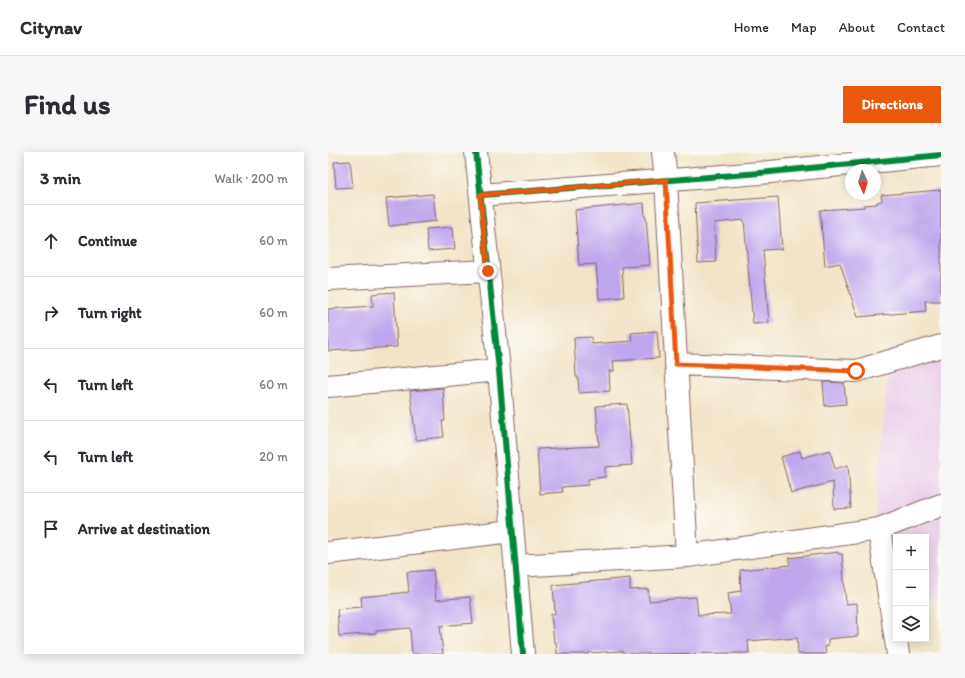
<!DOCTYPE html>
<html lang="en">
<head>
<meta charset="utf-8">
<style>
	:root { --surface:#fff; --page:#f7f7f7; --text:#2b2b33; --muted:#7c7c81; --line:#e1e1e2; --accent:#ea580c }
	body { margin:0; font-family:Itim,sans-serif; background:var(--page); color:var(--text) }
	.controls { position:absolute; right:12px; bottom:12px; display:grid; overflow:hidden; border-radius:0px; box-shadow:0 2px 10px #0003 }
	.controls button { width:36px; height:36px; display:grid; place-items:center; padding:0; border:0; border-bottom:1px solid var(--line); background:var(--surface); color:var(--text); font:20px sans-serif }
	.compass { position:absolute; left:517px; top:12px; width:36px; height:36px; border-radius:50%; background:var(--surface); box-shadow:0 2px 10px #0003; rotate:176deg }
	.stop { position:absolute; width:12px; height:12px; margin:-9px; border:3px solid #ea580c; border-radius:50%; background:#fff }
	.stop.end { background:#ea580c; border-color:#fff; box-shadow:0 1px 4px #0008 }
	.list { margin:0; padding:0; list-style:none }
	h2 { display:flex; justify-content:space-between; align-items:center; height:52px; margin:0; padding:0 16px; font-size:17px }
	h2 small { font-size:13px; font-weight:400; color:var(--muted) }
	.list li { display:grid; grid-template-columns:26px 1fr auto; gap:12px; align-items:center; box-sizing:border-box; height:72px; padding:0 16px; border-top:1px solid var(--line) }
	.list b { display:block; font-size:15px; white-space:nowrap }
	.list em { font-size:13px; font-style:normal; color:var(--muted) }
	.icon { flex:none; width:22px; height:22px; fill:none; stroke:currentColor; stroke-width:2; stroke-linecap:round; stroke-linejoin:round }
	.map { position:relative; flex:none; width:613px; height:502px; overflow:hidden; border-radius:0px }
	header { display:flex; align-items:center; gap:24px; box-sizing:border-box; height:56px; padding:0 20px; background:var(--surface); border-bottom:1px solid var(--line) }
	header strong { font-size:19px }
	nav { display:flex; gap:22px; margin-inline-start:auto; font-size:14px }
	.intro { display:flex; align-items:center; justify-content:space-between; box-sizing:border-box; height:96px; padding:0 24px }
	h1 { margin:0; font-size:28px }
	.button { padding:10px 18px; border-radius:0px; background:var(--accent); color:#fff; font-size:14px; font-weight:700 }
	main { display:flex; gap:24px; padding:0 24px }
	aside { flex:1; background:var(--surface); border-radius:0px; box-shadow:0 2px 10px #0003 }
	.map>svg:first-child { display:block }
	.built { fill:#ebd1eb }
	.building { fill:#bea6ed }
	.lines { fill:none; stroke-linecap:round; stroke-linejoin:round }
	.minor-casing { stroke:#856462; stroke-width:24 }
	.minor { stroke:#fff; stroke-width:22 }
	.cycleway-casing { stroke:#fdfcf7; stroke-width:8 }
	.cycleway { stroke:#00873e; stroke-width:6 }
	.route { stroke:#ea580c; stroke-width:5 }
</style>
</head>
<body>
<header>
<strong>Citynav</strong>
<nav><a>Home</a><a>Map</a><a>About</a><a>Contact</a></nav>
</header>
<div class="intro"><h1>Find us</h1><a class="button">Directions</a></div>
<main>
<aside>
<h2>3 min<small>Walk · 200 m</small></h2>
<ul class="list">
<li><svg class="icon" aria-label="ahead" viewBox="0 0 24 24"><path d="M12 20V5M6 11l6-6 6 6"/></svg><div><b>Continue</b></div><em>60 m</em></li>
<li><svg class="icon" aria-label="right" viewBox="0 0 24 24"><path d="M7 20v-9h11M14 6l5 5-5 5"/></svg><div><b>Turn right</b></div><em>60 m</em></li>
<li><svg class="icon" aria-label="left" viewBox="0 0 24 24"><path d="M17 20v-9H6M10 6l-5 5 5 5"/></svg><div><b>Turn left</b></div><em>60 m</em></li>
<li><svg class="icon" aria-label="left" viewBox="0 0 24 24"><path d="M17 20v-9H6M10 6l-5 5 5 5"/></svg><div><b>Turn left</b></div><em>20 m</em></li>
<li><svg class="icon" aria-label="arrive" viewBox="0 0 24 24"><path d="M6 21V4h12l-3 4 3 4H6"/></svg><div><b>Arrive at destination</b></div></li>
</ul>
</aside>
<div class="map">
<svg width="613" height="502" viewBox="0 0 613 502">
	<rect width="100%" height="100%" fill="#fdfcf7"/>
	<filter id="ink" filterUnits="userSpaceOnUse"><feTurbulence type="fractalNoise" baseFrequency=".025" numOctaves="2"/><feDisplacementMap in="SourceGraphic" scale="8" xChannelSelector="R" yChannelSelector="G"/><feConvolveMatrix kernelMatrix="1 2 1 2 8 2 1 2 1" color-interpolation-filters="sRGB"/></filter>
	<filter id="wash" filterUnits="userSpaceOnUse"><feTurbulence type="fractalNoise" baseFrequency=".012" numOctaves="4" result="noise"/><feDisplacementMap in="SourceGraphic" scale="16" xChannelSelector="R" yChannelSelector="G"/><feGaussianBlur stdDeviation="0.9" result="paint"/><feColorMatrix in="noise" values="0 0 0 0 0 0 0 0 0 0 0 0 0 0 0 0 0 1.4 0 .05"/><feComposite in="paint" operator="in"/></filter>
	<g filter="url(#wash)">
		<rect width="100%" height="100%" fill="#f2e4c8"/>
		<path class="built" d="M613,192V448L598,449V385H568V420L547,365L562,196Z"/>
		<g id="blocks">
			<path class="building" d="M22,9L25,35L8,36L6,10Z
				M613,38V149H597L598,159L530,165L512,111L497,114L492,58L536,55V53L549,52V50L554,49L553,43Z
				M105,42L108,69L61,74L58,46Z
				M450,45L454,97L435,98L441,171L425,172L416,68L386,71L388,110L370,111L367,51Z
				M316,51L317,65H318L322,113L294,115L296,145L271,147L268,112L251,113L247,58Z
				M125,75L127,97L100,99L98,77Z
				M66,140L69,195L0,199V157L45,154L44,142Z
				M329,179L331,206L285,209L286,219H281L282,239L251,241L250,225H248L246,186L263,185L264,192L304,189L303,181Z
				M495,230L516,231L518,252L497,254Z
				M115,236L117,269H114L116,285L88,288L82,239Z
				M299,252L304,313L277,315V325L260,327V333L234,335L235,340L212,342L209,297L271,294L268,254Z
				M502,298L507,317L520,313L523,356L506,357L505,330L463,341L453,305L472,299L474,306Z
				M510,400V402H514L518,452L529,451L530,484L500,487V494L497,495L498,502H470L469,486L457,487V486L420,489L421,501L295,502V499L260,501L261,502H229L228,490H226L223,462H227L225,433L302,426V438L320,437L321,449L368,445L370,463L403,462L400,441L413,439L412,418L462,413L461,406Z
				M105,418L108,448L142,445L145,471L112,474L115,502H84L82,476L48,479V481L11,484L9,457L34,455L33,445L81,440L79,420Z"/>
		</g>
	</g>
	<g filter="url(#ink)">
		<use href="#blocks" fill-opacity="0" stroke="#856462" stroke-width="1"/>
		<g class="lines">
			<defs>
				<path id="minor" d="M148,0L171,218L195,502
					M335,0L338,28L359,404
					M153,43L432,21L613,3
					M0,127L160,119
					M348,212L528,219L613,194
					M0,234L171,218
					M551,377L570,502
					M0,401L184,379
					M188,414L359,404L551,377L613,353"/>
			</defs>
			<use href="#minor" class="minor-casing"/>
			<use href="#minor" class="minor"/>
			<defs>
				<path id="cycleway" d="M148,0L171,218L195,502
					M153,43L432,21L613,3"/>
			</defs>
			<use href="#cycleway" class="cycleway-casing"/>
			<use href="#cycleway" class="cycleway"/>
		</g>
	</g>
	<g class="lines" filter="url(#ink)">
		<path class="route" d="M160,119L152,43L338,28L348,212L528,219"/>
	</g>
</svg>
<div class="controls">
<button>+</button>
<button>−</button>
<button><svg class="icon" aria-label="layers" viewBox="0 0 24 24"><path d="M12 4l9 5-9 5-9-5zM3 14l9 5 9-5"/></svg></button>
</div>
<svg class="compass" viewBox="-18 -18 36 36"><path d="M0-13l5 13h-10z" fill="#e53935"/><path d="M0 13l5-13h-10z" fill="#7c7c81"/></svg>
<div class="stop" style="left:528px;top:219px"></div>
<div class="stop end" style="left:160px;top:119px"></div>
</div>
</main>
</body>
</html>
